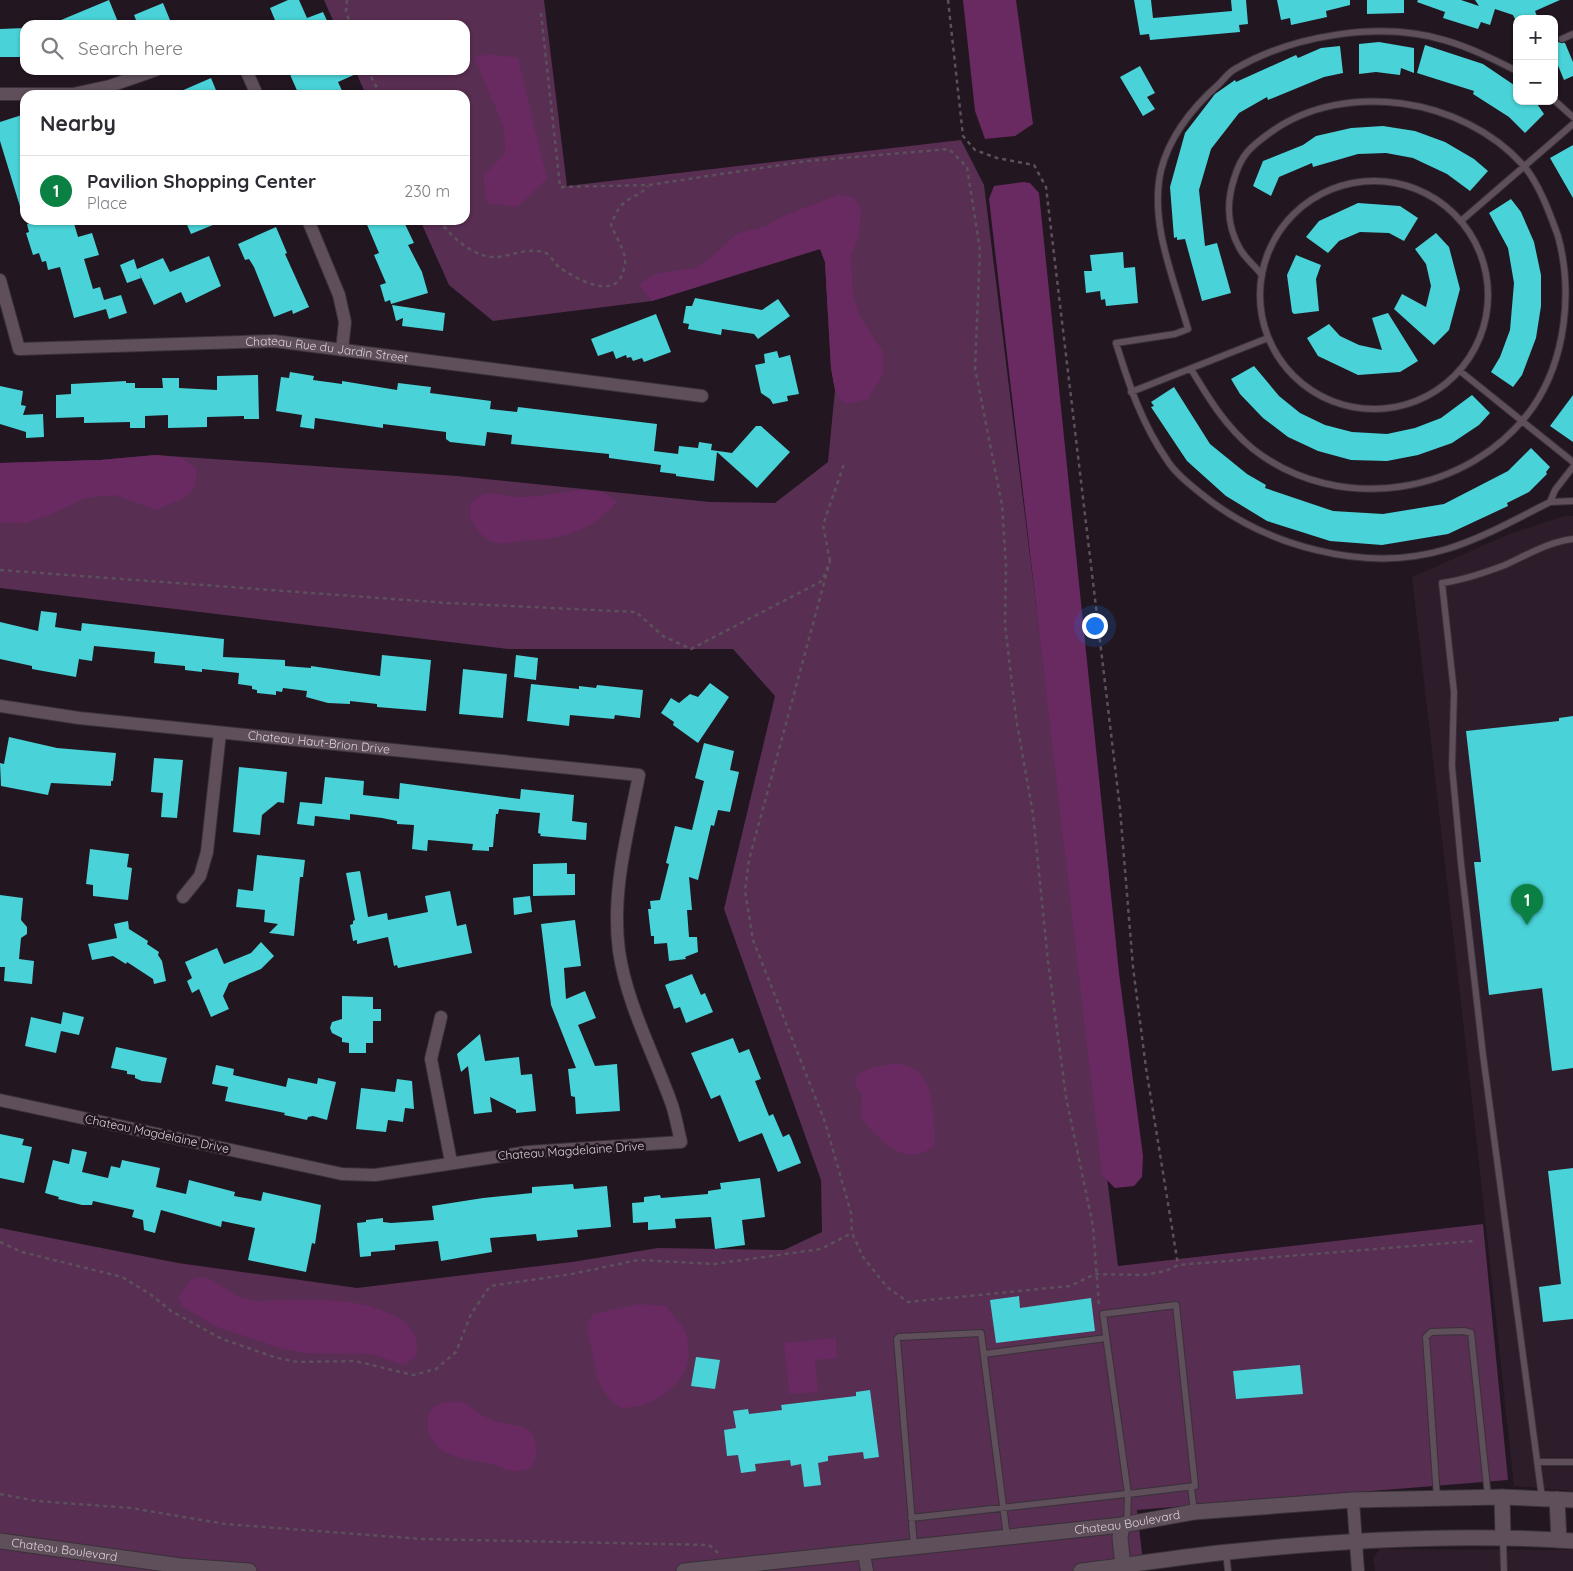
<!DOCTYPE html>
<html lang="en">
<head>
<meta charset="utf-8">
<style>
	:root { --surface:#fff; --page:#f2f2f3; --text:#2b2b33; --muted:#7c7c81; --line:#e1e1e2; --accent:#0b8043 }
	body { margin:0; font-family:Quicksand,sans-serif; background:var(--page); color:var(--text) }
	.controls { position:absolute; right:15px; top:15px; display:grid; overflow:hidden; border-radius:10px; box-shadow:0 1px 4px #0004 }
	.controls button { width:45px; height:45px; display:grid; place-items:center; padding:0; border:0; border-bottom:1px solid var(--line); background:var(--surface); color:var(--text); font:25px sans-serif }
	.you { position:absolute; left:1094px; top:625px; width:18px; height:18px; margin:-12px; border:4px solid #fff; border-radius:50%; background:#1a73e8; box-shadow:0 0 0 8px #1a73e833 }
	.badge { display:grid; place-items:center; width:32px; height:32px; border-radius:50%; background:var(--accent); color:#fff; font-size:16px; font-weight:700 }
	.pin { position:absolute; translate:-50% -41px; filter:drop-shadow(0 1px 2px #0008) }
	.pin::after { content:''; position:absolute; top:26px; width:18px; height:15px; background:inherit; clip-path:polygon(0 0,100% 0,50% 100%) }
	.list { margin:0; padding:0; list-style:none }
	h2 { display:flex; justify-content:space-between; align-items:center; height:65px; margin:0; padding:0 20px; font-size:21px }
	h2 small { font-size:16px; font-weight:400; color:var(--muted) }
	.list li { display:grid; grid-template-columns:32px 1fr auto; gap:15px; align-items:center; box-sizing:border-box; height:70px; padding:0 20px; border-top:1px solid var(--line) }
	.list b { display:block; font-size:19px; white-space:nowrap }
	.list p { margin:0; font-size:16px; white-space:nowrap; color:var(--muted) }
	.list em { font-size:16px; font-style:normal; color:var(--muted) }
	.icon { flex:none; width:28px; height:28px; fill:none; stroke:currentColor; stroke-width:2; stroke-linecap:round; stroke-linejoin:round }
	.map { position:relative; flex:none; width:1573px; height:1571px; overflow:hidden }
	.search { position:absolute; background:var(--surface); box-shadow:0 1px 4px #0004; left:20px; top:20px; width:450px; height:55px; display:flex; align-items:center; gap:12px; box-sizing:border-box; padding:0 18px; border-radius:15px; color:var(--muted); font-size:19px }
	.panel { position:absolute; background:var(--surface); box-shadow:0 1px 4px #0004; left:20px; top:90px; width:450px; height:135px; border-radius:15px }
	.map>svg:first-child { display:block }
	.built { fill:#2d1c2a }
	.green { fill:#582e52 }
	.water { fill:#682a61 }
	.building { fill:#49d2d7 }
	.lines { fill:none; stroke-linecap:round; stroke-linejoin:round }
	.lane-casing { stroke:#393138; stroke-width:8 }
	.street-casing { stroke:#393138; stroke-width:14 }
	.secondary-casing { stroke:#393138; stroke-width:17 }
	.path { stroke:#5c515a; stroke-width:2.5; stroke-dasharray:4 4; stroke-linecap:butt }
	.lane { stroke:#5e4f5b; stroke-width:6 }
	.street { stroke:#5e4f5b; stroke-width:12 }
	.secondary { stroke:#5e4f5b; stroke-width:15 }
	.labels { text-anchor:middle; stroke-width:5; stroke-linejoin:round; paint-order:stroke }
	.street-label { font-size:12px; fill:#ddd4db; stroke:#221620 }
</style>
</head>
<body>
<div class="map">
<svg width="1573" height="1571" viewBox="0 0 1573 1571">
	<rect width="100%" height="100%" fill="#221620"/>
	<path class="built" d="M1564,516H1573V1491L1514,1486L1475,1126L1412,577L1507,535Z
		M1380,1549L1573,1550V1571H1375L1373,1558Z"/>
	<path class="green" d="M324,0H544L567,186L961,140L984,185L1118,1266L1483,1224L1508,1480L1137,1510L1144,1571H0V1228L178,1263L357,1288L572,1262L658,1248L784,1250L822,1232L821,1180L724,909L775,696L733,649H508L0,588V463L100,460L156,455L457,476L710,502L775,503L828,462L835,390L831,368L825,262L820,249L652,301L493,321L449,285L420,220H465V95H366L355,70H465V25H335Z"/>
	<path class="water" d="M963,0H1016L1033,124L1015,136L985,139L975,111Z
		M490,54L518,58L547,179L517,207L487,203L483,176L505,153L504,128L474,57Z
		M1023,182L1030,183L1039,193L1119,973L1143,1156L1142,1177L1134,1186L1115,1188L1102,1175L989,199L994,186Z
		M838,195L853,197L861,209L859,235L851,256L853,293L859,315L883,352V375L868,399L848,404L840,400L835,390L831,368L825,262L820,249L652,301L639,285L649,277L659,273L696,268L708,260L736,234L766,226L788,214Z
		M156,455L182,458L196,468C200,500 178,499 156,510L115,495L86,498L50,515L25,523H0V463L100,460Z
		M580,490L603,492L617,502C587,534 565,538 522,541C515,542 503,545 496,543C479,538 458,510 478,497C489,489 507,497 519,497C539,497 560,492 580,490Z
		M897,1063C903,1065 911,1067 916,1070C934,1082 935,1125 935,1145C905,1170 879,1140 861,1117L862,1095L855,1084L857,1075L870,1068Z
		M200,1277C218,1279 228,1294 245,1299C255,1302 269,1300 279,1300C320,1300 355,1297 393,1315C411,1324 420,1336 416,1357L404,1365L372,1354L304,1353L280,1348L215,1326L182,1306L178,1297L190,1280Z
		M639,1304L666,1306C672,1315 683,1324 686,1334C700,1376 660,1408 621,1408C592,1389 597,1362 587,1332L588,1323L593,1314Z
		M836,1338L837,1358L815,1360L818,1392L789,1394L784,1343Z
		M460,1401C473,1406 481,1417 494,1421C507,1425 519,1424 531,1431C540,1450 540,1474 512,1471C505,1470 498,1466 490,1464C473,1459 454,1460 439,1448C427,1439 421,1413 437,1405C444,1402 453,1402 460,1401Z"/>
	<path class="building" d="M109,0L118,22L112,25H49Z
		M288,0H299L307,18L323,12L329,25H277L270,8Z
		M1134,0H1151L1153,18L1232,11L1231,0H1246L1248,24L1239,25L1240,32L1150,40L1149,34L1140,35Z
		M1277,0H1350V5L1326,11L1327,17L1291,25L1290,18L1281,20Z
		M1367,0H1404V13L1367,14Z
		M1418,0H1461L1479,6L1475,0H1560L1535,11L1538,19H1515L1513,15L1495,9L1490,25L1481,22L1478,29L1443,18L1445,12L1417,2Z
		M163,3L172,25H138L134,15Z
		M25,28V57H0V29Z
		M1379,42L1414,48V73L1401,68L1400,75L1376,72L1359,74V44Z
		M1558,42L1565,43L1573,62V76L1564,80L1557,63L1554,64V43Z
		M1425,45L1483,64L1517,87V101H1535L1544,114L1525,133L1509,117L1473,94L1474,91L1417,73Z
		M1340,46L1343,73L1324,77L1268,100L1267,97L1239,113L1211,149L1199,190L1205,246L1217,243L1231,293L1202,301L1185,239L1177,240V237L1174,238L1170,187L1185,133L1215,94L1235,80L1236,82L1296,55L1298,58L1321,48Z
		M1140,66L1155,93L1147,97L1155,109L1143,116L1120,77Z
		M288,70H365L338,82L344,95H299Z
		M211,78L218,95H172Z
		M25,114V213H22L0,141V122Z
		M1383,126L1415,131L1445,142L1474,159L1488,171L1470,191L1447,174L1413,158L1386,153L1358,154L1313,167L1312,163L1279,177L1271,196L1253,186L1263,161L1303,145L1316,136L1351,128Z
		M1573,145V198L1550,158Z
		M1511,199L1521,212L1534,242L1541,275V306L1536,338L1522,375L1513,387L1491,372L1500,357L1510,330L1514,283L1508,248L1489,213Z
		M1358,203L1400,206L1418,218L1404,241L1389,233L1360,232L1339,241L1328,253L1306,237L1319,221Z
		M41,220H73L78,237L92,233L99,255L84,259L93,289L100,287L104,300L121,295L127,313L109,319L106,309L74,318L60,267L48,270L46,261L42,262L39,253L33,255L26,233L29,232L27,224Z
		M185,220H225L191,234Z
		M365,220H402L404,222L414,243L408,245L422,272L428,293L391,304L390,300L385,302L380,285L386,283L374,255L379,253Z
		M276,227L287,253L285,254L309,307L293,314L292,310L274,317L254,267L249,259L245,260L238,244Z
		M1436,233L1449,247L1460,289L1449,330L1434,345L1394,309L1402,294L1426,307L1431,286L1426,264L1415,249Z
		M1123,252L1124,268L1135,267L1138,303L1106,306L1105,299L1101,300L1100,291L1086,293L1084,271H1092L1090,255Z
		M1296,255L1321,265L1316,279L1319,311L1294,314L1292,312L1287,275Z
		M209,256L221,286L186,303L181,292L154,305L139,273L141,278L127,283L120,265L134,259L137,269L163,258L170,272Z
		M695,298L762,310L778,299L790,316L758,339L754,334L722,329L721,335L688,329L689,324L683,323L686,306H692Z
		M392,305L445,313L443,331L402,326L403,318L396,321Z
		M1388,313L1418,361L1400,372L1358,375L1318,356L1307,338L1329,324L1340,336L1359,345L1382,350L1372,318Z
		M656,314L671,352L644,362L642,358L633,361L631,357L627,358L626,355L616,359L613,351L598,356L591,339Z
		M777,351L779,358L790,355L799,394L787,396L788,401L773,404L770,399L761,393L755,365L765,363L764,354Z
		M1254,366L1279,396L1300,413L1325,425L1352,432L1387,434L1415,428L1441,418L1472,395L1490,413L1479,425L1452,443L1418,455L1387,461L1351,460L1318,451L1288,437L1263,418L1240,394L1231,379Z
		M290,372L314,376L313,380L342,384V381L397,390L398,383L431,387L430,393L491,401L490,409L517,412L518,407L657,424L654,451L678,454L679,446L698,448L699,442L712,444L711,450L732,453L756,426H761L790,452L757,488L717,452L714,481L676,476V474L660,472L661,465L609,458V454L511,444L512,435L487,432L485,446L450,442L446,439V432L383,424V428L315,418L314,429L300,427L302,415L276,411L281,377L289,378Z
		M258,375L259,419H244V416L207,417V427L168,428V415L145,416V428H130V422L84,423V417L56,418V395L71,394V384L126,381V383H135V388H163L162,378H179V388L217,390V376Z
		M0,386L23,391L21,405L26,406L23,415L43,414L44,437L26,438V432L0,424Z
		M1174,387L1210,444L1247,474L1266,485L1265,488L1333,511L1383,514L1444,504L1508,471L1531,448L1550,467L1546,472L1547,474L1529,492L1507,503L1508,506L1448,534L1382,545L1330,541L1267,521L1226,496L1187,461L1151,407L1154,406L1151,402Z
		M1573,395V442L1550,426Z
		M41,611L57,613L55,627L81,631L82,623L224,639L223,657L285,660V666L311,668V666L380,676L382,655L431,660L426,711L377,707V704L350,701V704L328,703L306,697L307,691L283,688L282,692L276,691V695L257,693V690L252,689V686L238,684L239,673L202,669V672L185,670V666L154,663L155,652L94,646L92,661L79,659L76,677L32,669V666L0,659V622L38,631Z
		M516,655L538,658L536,680L514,677Z
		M463,669L507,674L503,718L459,714Z
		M710,683L729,697L698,743L673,725L674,722L661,713L671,698L679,703L690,694L698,697Z
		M531,684L579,689V686L596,688L597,685L643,690L640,718L615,715L614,719L570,715L569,726L527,721Z
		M1573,716V1068L1552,1071L1542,988L1489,995L1474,862H1481L1466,731L1559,721V718Z
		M9,737L57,748L116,753L113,781H111V786L51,783L48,795L1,786L0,763L4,764Z
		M704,743L734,751L730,770L739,772L730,812L718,810L714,826L711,825L698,880L689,877L692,910H687L689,937H697L698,952L685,957L686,959L669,961L667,943L654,944V936H651L648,909H651L650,901L660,900L669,864L666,863L675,826L692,830L704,781L695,778Z
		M154,758L183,760L177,818L161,817L163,793L151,792Z
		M239,767L287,772L284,803L278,802L262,815L260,835L233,832Z
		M325,777L364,781L363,795L399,799L400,783L520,799L521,789L574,795L572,821L587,823L586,840L540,836L541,834L538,833L540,813L499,809L498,814H496L493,847H489V851L472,850L473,844L428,840L427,851L412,849L414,825L397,824V821L382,818L350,814V820L315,816L314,826L297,824L300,802L322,804Z
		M90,849L129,854L127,867L132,868L128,900L93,896V885L86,884Z
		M257,855L305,860L303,877H300L294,936L269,933L278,924L264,922L265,910L236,907L238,889L253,891Z
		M567,863V874H575V895L533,896V864Z
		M360,871L368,917L387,913L388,920L428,912L425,896L450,891L457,926L466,924L472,953L398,968L397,965L394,966L388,937L357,944V940L353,941L350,925L353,924V921L355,920L346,873Z
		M0,895L23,898L21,920L27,927V934L21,938L19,959L34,961L32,984L4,981L5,967H0Z
		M530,896L532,912L514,915L513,898Z
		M575,920L581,966L564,968L566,999L585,991L596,1018L578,1025L595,1066L617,1064L620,1111L576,1114L575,1097L571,1096L568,1069L576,1068L551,1005L541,924Z
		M128,921L129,929L148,941L147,944L159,952L158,955L162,961L166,981L154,984L153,979L127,962L126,964L113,956L92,960L88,944L117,938L114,924Z
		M261,942L274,956L261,969L229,983L223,996L229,1009L211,1017L199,989L192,993L187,981L192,978L185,962L217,948L224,964L251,953Z
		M692,974L701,995L705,993L713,1012L686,1023L680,1007L674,1009L665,985Z
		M342,996L373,997V1009H381V1021H373V1043H366V1053H349V1043L342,1042V1038L332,1033L330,1028L332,1022L342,1019Z
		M63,1012L84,1017L79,1035L61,1031L56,1053L25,1046L31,1017L61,1024Z
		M480,1034L485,1061L519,1057L521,1075L532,1074L536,1111L516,1113V1110L490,1097L492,1112L474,1114L468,1066L461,1072L457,1054Z
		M733,1038L739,1053L749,1049L761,1079L755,1081L769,1116L773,1114L783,1137L789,1134L791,1138L801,1163L778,1172L762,1133L739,1142L720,1095L711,1099L691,1053Z
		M116,1047L167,1058L161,1083L142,1081L135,1078V1075L127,1074V1071L111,1068Z
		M216,1065L234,1069L233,1075L286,1087L288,1078L317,1084L318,1078L336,1082L327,1120L313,1116L308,1117L307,1120L284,1115L285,1113L225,1101L228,1087L212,1084Z
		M397,1079L412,1081L414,1109L405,1108L403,1122L388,1120L386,1132L356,1129L361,1088L395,1092Z
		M0,1134L24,1139L22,1145L32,1147L24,1183L0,1178Z
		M72,1149L87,1152L82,1172L108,1178L111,1166L120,1168L122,1160L160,1168L156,1187L186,1194L189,1180L235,1192L234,1196L261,1201L263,1192L321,1205L315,1244L312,1243L306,1272L248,1260L255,1228L222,1221L221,1227L161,1210L155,1233L144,1230L143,1220L132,1217L134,1210L93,1201L92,1205H82L58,1199L59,1197L45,1193L53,1160L69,1164Z
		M1573,1168V1319L1543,1322L1539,1287L1561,1284L1548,1171Z
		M760,1178L765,1217L742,1220L745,1245L715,1249L711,1217L675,1219L676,1228L648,1230V1222L633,1223L632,1203L644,1202V1197L660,1195L661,1198L708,1194V1191L721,1189L720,1183Z
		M573,1184L574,1189L607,1186L611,1227L577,1230L578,1237L537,1241L536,1234L490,1238L492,1252L441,1261L438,1241L395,1245V1250L371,1252V1256L360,1257L357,1223L366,1222V1220L383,1218V1222L391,1223L434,1220L432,1206L483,1198L532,1193V1187Z
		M1019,1296L1020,1308L1091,1298L1095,1331L996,1343L990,1300Z
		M696,1357L720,1360L715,1389L691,1386Z
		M1300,1365L1303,1394L1236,1399L1233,1371Z
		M870,1390L879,1457L864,1459L863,1452L828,1456V1461L818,1463L821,1485L804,1487L801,1464L791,1466L790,1460L755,1464L756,1471L741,1473L738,1455L727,1456L724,1430L736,1428L733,1411L748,1409L749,1414L782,1410L781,1405L856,1396V1392Z"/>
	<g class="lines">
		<defs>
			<path id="lane" d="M1562,39L1573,34
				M1517,71C1493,59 1469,47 1444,40C1380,21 1293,35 1235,69C1229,72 1224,79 1219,84C1193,107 1170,135 1161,170C1149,223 1174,279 1188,329L1175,334L1116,343C1129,385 1142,424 1167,460C1175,473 1188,483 1199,492C1264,546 1365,574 1447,549C1483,538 1516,519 1550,502L1555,490L1573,467
				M1554,100L1573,117
				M1260 295a114 114 0 1 1 228 0a114 114 0 1 1-228 0Z
				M1461,221L1573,124
				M1191,369C1209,399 1226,427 1253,449C1338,516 1470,496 1533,407C1566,359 1573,291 1558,236C1550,214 1539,183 1523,165C1463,98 1345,79 1271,132C1250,147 1241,155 1234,179C1226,204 1227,226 1240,249C1245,258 1255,266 1262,275
				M1460,371L1573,462
				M1131,392L1268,338
				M1550,502L1573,501
				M984,1354L1106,1338
				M1537,1462H1573
				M1191,1487L1194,1512
				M1437,1498L1426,1337L1431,1332L1464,1331L1471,1333L1488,1497
				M1542,1498L1483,1055L1461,863L1452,766L1454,692L1442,583C1464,580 1484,573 1505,565C1527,555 1548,542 1573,539
				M911,1518L1126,1494H1128L1195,1486L1176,1305L1103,1314L1128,1494L1127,1523
				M1503,1538L1504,1571
				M914,1547L897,1339L899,1337L981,1333L1007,1537
				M1226,1552L1228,1571"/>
			<g id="street">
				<path d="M246,70L257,95"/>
				<path d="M0,94H73L110,86L156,70"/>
				<path d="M308,220L339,295L345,322L342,350"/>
				<path id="s1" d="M0,280L19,349L274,341L702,396"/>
				<path id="s2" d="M0,706L79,718L639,775C628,832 611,892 619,951C627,1005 654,1054 672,1105C676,1117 678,1130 681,1142L528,1152L375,1175L342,1174L0,1100"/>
				<path d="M183,897L200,876L207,852L220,733"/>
				<path d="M441,1017L431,1059L451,1162"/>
				<path d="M1353,1500L1358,1571"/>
				<path d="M864,1554L867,1571"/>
			</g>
			<g id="secondary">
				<path d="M1502,1497L1503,1538"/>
				<path d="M1557,1499L1559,1540"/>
				<path d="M1122,1525L1120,1538L1123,1566"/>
				<path id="s3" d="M0,1541L181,1566L249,1571"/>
				<path id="s4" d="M684,1571L1122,1525L1194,1512L1353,1500L1502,1497L1573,1500"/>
				<path d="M1081,1571C1130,1565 1179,1557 1228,1552C1342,1540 1458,1533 1573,1541"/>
			</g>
		</defs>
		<use href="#lane" class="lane-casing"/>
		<use href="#street" class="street-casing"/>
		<use href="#secondary" class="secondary-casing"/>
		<path class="path" d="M347,0L346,12L351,25
			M948,0L963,136L975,150L997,158L1034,165L1046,187L1120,809L1133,967L1146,1068L1178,1265
			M541,13L560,187L649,185L807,161L949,149L967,167L980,250L975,368L1002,505L1006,566L1005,625L1016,718L1033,814L1048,961L1066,1097L1093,1226L1099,1306
			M367,70L381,95
			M439,220C451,237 475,259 498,257C513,255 527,248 543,252C550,253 553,262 559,267C573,277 612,300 622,275C624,270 626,263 625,257C622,246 615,235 611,225C614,217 618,208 624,203C632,196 642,194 648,186
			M830,561L823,525L844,464
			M0,570L447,603L636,612L663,636L691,649L822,581L830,561L749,860L745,891L753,940L825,1122L851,1213L852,1233L863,1257L887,1287L908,1302L1070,1286L1095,1274L1143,1275L1166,1271L1178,1265L1474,1241
			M0,1242L22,1252L122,1277L150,1294L171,1311L222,1339L277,1358L298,1362L355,1361L413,1375L436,1369L456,1352L471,1314L490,1286L572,1274L638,1260L714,1264L821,1249L852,1233
			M0,1494L36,1501L131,1508L225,1524L422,1539L709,1545L718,1553"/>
		<use href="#lane" class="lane"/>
		<use href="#street" class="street"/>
		<use href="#secondary" class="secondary"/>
	</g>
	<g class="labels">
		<g class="street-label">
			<text dy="4" stroke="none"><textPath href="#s1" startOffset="380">Chateau Rue du Jardin Street</textPath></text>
			<text dy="4" stroke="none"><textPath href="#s2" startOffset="321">Chateau Haut-Brion Drive</textPath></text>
			<text transform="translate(157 1134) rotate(12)" y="4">Chateau Magdelaine Drive</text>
			<text transform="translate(571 1151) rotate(-4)" y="4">Chateau Magdelaine Drive</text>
			<text dy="4" stroke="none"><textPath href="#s4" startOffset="446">Chateau Boulevard</textPath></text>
			<text dy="4" stroke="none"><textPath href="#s3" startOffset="65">Chateau Boulevard</textPath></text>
		</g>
	</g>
</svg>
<div class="controls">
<button>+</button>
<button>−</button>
</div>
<div class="you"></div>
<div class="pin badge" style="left:1527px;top:925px">1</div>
<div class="search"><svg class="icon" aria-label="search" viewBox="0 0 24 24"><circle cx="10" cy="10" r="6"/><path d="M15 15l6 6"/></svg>Search here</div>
<section class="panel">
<h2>Nearby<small></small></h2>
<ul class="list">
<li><span class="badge">1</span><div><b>Pavilion Shopping Center</b><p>Place</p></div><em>230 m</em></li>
</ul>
</section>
</div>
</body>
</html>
